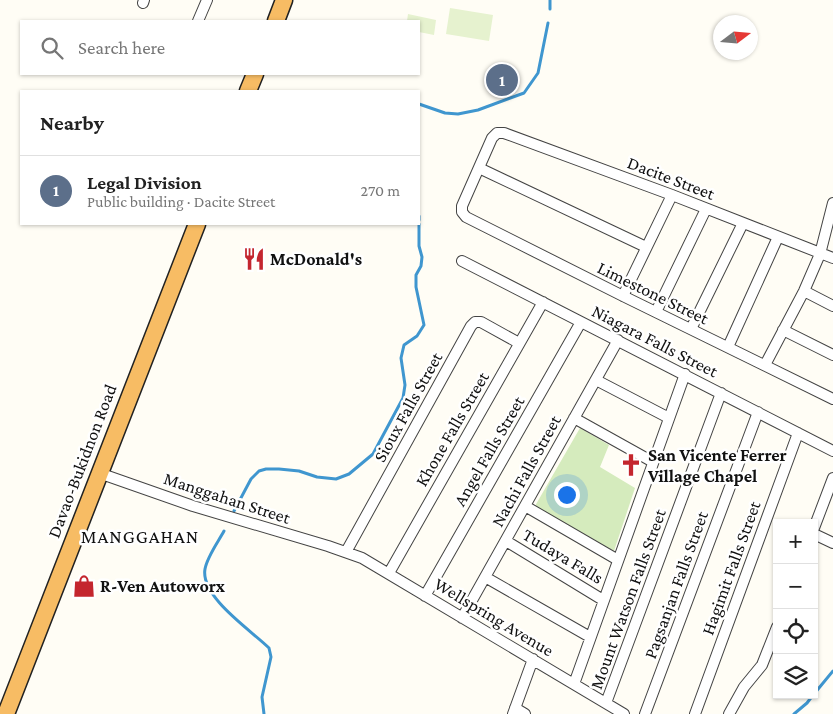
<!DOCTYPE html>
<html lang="en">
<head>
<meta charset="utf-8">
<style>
	:root { --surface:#fff; --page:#f2f2f2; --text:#222; --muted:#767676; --line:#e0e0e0; --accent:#0b8043 }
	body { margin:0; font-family:"Crimson Pro",serif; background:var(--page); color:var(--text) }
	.controls { position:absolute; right:15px; bottom:15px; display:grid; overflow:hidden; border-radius:0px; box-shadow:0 1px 4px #0004 }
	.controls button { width:45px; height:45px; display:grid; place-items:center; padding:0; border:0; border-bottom:1px solid var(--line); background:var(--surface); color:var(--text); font:25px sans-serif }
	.compass { position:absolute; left:713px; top:15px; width:45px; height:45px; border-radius:50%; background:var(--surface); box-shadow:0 1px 4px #0004; rotate:74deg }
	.you { position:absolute; left:566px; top:494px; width:18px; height:18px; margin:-12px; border:4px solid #fff; border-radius:50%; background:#1a73e8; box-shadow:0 0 0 8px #1a73e833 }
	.badge { display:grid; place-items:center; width:32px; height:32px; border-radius:50%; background:var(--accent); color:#fff; font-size:16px; font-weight:700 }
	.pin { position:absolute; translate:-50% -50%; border:2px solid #fff; box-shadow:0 1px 5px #0006 }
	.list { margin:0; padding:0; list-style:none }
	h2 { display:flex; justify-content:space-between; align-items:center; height:65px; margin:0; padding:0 20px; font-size:21px }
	h2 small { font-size:16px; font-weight:400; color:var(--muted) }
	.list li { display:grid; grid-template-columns:32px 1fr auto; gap:15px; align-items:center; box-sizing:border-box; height:70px; padding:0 20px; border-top:1px solid var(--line) }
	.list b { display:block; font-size:19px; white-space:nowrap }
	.list p { margin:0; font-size:16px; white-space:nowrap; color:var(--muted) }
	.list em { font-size:16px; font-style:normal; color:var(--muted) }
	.icon { flex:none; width:28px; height:28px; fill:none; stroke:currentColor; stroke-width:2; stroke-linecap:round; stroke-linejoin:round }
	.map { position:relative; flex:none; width:833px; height:714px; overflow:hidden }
	.search { position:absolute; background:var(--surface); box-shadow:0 1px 4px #0004; left:20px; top:20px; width:400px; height:55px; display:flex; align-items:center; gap:12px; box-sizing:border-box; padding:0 18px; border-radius:0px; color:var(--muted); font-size:19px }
	.panel { position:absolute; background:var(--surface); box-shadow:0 1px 4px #0004; left:20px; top:90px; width:400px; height:135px; border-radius:0px }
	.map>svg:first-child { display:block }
	.green { fill:#d5ebbd }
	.pitch { fill:#e6f2cf }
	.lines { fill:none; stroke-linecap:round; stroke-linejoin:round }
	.stream { stroke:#3f96cf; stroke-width:3 }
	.minor-casing { stroke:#444; stroke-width:12 }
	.trunk-casing { stroke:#222; stroke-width:19 }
	.minor { stroke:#fff; stroke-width:10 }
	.trunk { stroke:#f7bc64; stroke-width:16 }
	.labels { text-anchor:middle; stroke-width:5; stroke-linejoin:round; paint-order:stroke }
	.street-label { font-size:18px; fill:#111; stroke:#fff }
	.poi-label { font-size:18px; font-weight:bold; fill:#111; stroke:#fff; text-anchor:start }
	.neighbourhood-label { font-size:19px; letter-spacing:1px; fill:#111; stroke:#fff }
</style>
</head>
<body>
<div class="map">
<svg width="833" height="714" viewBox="0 0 833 714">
	<rect width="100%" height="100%" fill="#fffdf5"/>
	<path class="green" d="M580,428L609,445L600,467L635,488L614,551L535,506Z"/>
	<path class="pitch" d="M450,8L493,15L489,41L446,34Z
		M408,14L436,20L434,35L419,32V21H407Z"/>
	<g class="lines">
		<path class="stream" d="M550,0V9
			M419,104L445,113L458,114L478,110L524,93L538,73L548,23
			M419,216V220
			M234,511L251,479L259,471L266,469H279L299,471L317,477L336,479L349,474L373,454L403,398L405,385L401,358L404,345L417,336L424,325L416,287V275L421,266L422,257L419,246V224
			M224,531C218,542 207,557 205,569C200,597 252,631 269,648L271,657L262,697L264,714
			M814,694L833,671
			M794,714L807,703L813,695"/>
		<defs>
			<path id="minor" d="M143,3L144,0
				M198,21L207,0
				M479,168L646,247
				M833,258L672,195L504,133H497L492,138L462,206V212L466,217L623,296L833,399
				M462,261L833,451
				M804,291L833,306
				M623,296L672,195
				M656,312L706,209
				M691,329L743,223
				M783,330L833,355
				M728,347L778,237
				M765,365L804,291L820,254L833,203
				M596,380L669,418
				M574,418L653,462
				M99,473L193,506L328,546L362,558L624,714
				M525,506L618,560
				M814,528L833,478
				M814,534L833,543
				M506,541L603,600
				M346,552L471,326L475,322H481L519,343
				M389,573L543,302
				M485,577L590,637
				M425,596L581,322
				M462,618L618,340
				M574,684L685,374
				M606,703L721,393
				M515,708L525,714
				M513,714L533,659
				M645,714L758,412
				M695,714L798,433
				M729,714L744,687L762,665L777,627"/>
			<path id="trunk" d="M276,21L284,0
				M248,91L255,74
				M6,714L197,224"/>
		</defs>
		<use href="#minor" class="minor-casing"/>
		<use href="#trunk" class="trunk-casing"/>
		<use href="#minor" class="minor"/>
		<use href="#trunk" class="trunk"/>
	</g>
	<defs>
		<symbol id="restaurant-bare" viewBox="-9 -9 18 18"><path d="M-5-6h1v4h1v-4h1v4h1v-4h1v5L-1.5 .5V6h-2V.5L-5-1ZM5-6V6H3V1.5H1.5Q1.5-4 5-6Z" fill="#c4262e" stroke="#fff" stroke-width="2.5" paint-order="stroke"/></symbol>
		<symbol id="church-bare" viewBox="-9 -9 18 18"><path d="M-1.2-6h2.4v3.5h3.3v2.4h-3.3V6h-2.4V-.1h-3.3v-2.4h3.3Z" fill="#c4262e" stroke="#fff" stroke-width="2.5" paint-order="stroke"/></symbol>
		<symbol id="shop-bare" viewBox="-9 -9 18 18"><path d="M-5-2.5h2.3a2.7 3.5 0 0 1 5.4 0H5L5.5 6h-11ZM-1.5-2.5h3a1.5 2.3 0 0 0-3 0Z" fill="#c4262e" stroke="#fff" stroke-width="2.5" paint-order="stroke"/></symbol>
	</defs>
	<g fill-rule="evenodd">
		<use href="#restaurant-bare" x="238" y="243" width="32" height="32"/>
		<use href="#church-bare" x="615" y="449" width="32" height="32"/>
		<use href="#shop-bare" x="68" y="570" width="32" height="32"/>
	</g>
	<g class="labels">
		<g class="street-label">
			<text transform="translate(671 178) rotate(21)" y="6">Dacite Street</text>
			<text transform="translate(653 293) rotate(26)" y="6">Limestone Street</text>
			<text transform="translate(655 341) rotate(27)" y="6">Niagara Falls Street</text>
			<text transform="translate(408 407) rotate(-61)" y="6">Sioux Falls Street</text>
			<text transform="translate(452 429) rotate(-60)" y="6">Khone Falls Street</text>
			<text transform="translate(489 451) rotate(-60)" y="6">Angel Falls Street</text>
			<text transform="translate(82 461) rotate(-69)" y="6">Davao-Bukidnon Road</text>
			<text transform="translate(526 471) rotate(-61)" y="6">Nachi Falls Street</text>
			<text transform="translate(227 498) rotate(18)" y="6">Manggahan Street</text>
			<text transform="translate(563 556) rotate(31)" y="6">Tudaya Falls</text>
			<text transform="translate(731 568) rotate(-70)" y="6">Hagimit Falls Street</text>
			<text transform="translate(676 585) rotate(-70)" y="6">Pagsanjan Falls Street</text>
			<text transform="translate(628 599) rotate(-70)" y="6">Mount Watson Falls Street</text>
			<text transform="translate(494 617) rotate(31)" y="6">Wellspring Avenue</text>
		</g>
		<g class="poi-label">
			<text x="270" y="265">McDonald's</text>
			<text x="648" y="461">San Vicente Ferrer<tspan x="648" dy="21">Village Chapel</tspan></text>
			<text x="100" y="592">R-Ven Autoworx</text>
		</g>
		<g class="neighbourhood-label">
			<text x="140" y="543">MANGGAHAN</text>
		</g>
	</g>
</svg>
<div class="controls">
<button>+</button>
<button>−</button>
<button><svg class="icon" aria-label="locate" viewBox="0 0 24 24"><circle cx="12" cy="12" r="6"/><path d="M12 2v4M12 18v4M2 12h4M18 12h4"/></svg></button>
<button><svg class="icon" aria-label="layers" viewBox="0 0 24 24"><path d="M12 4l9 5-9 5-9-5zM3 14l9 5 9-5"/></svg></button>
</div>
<svg class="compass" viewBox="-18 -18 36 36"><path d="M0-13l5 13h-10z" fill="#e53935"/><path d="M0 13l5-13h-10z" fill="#767676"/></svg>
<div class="you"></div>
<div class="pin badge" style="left:502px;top:80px;background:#5c6f8a">1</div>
<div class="search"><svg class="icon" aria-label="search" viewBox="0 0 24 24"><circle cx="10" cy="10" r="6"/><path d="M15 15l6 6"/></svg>Search here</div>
<section class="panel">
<h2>Nearby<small></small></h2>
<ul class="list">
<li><span class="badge" style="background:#5c6f8a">1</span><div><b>Legal Division</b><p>Public building · Dacite Street</p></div><em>270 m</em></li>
</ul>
</section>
</div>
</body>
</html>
